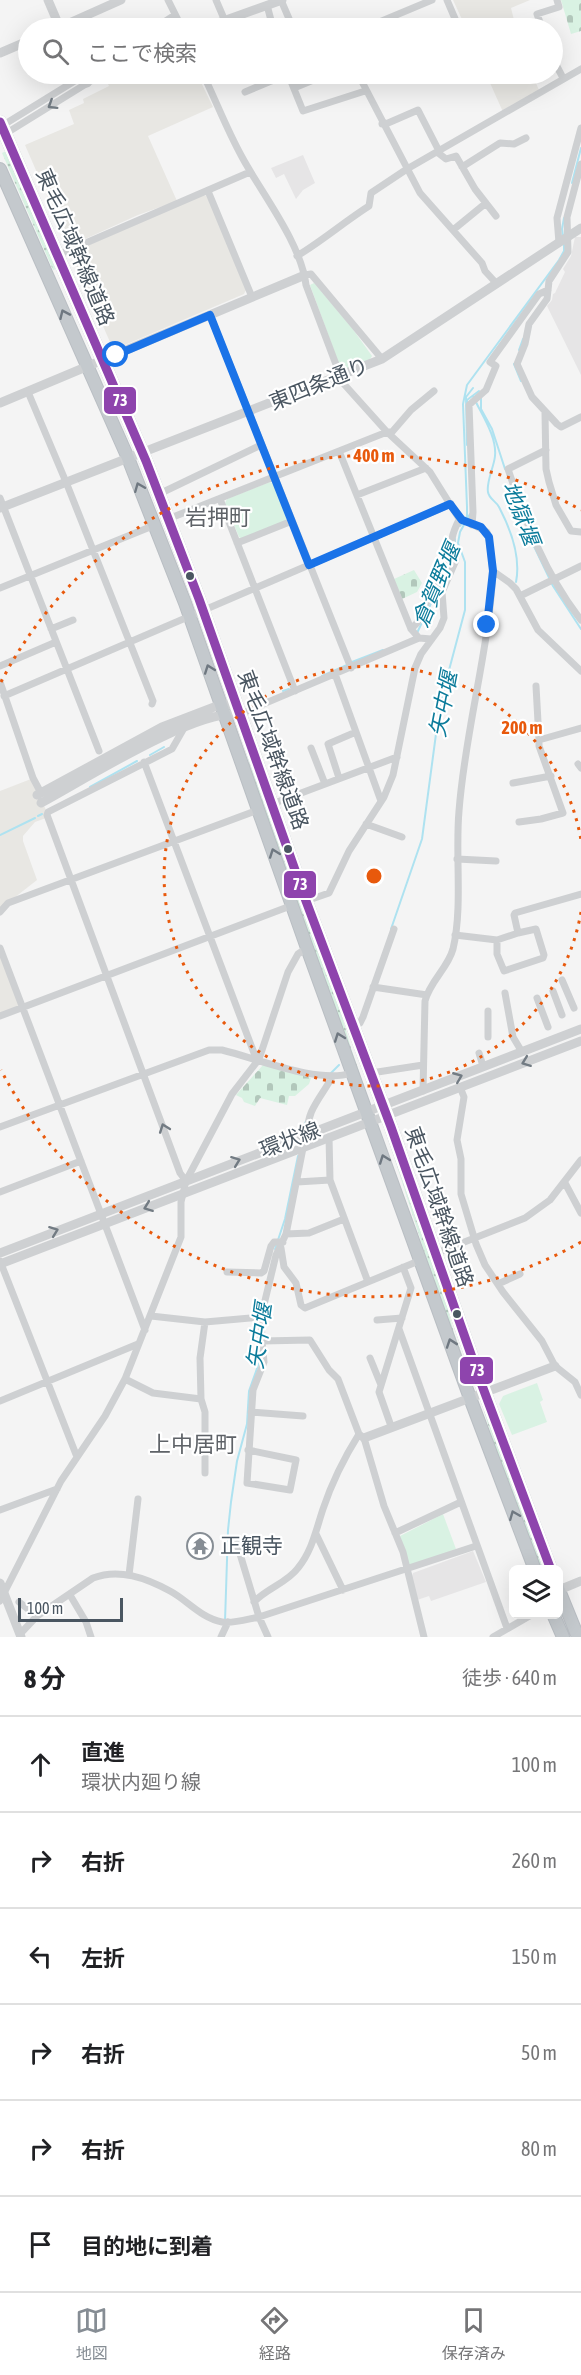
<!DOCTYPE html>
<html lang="ja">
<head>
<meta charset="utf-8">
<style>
	:root { --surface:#fff; --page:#f2f2f2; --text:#202124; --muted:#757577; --line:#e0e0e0; --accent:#868d94 }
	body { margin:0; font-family:"Asap Condensed","Noto Sans JP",sans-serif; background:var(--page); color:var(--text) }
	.controls { position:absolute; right:18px; bottom:18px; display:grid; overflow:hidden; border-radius:9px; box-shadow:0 6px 24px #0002 }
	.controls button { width:54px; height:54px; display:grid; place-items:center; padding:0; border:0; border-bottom:2px solid var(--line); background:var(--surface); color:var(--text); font:30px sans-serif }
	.scale { position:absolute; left:18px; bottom:15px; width:105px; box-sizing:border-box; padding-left:6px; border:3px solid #4a5661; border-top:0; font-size:16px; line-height:21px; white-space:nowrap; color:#4a5661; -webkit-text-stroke:4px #fff; paint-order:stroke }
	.stop { position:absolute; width:18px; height:18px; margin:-14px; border:4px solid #1a73e8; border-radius:50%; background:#fff }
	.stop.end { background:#1a73e8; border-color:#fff; box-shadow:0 2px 6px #0008 }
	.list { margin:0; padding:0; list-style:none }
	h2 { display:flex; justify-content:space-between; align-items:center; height:78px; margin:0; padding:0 24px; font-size:26px }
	h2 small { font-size:20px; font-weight:400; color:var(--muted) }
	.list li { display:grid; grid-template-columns:39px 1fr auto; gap:18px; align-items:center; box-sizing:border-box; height:96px; padding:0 24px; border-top:2px solid var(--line) }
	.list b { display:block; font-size:22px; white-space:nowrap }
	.list p { margin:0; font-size:20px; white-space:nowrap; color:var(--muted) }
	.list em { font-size:20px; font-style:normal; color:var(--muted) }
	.icon { flex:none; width:33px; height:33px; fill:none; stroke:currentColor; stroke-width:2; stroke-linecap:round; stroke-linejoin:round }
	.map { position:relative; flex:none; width:581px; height:1637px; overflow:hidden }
	.search { position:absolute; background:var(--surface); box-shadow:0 6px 24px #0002; left:18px; right:18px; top:18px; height:66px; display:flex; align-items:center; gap:15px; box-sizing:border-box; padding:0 21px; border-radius:33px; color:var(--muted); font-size:22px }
	.sheet { height:654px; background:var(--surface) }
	nav { display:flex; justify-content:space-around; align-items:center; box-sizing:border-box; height:84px; border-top:2px solid var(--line); background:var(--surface); font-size:16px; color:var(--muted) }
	nav a { display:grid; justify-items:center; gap:3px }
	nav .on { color:var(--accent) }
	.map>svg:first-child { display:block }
	.commercial { fill:#e8e7e3 }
	.education { fill:#e6e5e6 }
	.grass { fill:url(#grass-dots) }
	.cemetery { fill:url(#cemetery-stones) }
	.park { fill:#d9f2e3 }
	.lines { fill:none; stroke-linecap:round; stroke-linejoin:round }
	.stream { stroke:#aee2f0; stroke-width:2 }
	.trunk-casing { stroke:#b9bec3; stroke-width:14 }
	.minor { stroke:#ced0d2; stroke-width:7 }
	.tertiary { stroke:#ced0d2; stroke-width:9 }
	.trunk { stroke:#c4c9cd; stroke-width:12 }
	.bus-1-casing { stroke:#fff; stroke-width:14 }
	.bus-1 { stroke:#8e44ad; stroke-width:9 }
	.oneway { stroke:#727b83 }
	.oneway2 { stroke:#6f7881 }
	.route { stroke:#1a73e8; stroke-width:8 }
	.ring { fill:none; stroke:#e8590c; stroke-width:3; stroke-dasharray:3 6 }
	.bus-dot { fill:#4a5661; stroke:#fff; stroke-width:2 }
	.labels { text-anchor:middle; stroke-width:4.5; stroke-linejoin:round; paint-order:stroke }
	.street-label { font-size:21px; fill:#4a5661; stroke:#fff }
	.poi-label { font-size:21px; fill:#4a5661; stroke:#fff; text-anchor:start }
	.water-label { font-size:22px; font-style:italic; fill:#0c7c9b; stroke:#fff }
	.neighbourhood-label { font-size:22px; fill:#5f6368; stroke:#fff }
	.centre { fill:#e8590c; stroke:#fff; stroke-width:3 }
	.ring-label { font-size:18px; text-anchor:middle; font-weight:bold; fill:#e8590c; stroke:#fff; stroke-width:4.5; stroke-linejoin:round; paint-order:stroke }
	.line-badge { stroke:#fff; stroke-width:2 }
	.badge-label { font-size:16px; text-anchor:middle; font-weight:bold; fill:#fff }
</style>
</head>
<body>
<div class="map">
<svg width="581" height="1637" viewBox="0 0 581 1637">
	<defs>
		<pattern id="grass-dots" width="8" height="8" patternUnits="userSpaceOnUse" patternTransform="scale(1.5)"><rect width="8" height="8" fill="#d9f2e3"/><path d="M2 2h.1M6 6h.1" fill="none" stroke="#b2c7bb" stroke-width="1.8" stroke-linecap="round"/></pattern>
		<pattern id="cemetery-stones" width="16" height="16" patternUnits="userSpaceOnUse" patternTransform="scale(1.5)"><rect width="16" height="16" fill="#d9f2e3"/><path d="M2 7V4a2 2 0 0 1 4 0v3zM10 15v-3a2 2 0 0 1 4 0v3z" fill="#b2c7bb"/></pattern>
	</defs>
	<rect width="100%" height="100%" fill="#f4f4f4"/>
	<path class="commercial" d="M453,0H530L511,8L516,28H466Z
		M106,74H197L213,107L148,136L177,201L138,215L72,245L68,244L25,145L74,124L69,110L84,103L83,99L109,86L104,75Z
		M486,74H532L539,90L503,112Z
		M203,195L209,196L246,290L244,294L120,347L110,342L73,258L75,251Z
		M31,779L46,810V818L35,822L23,836V841L37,880L0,909V791Z
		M0,956L20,1005L0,1014Z"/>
	<path class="education" d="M303,155L315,183L303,190L296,199L284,174L276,178L271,168Z
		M575,237H581V375L547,306L552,300L553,294L555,293L565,272L563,269L571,256Z
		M473,1551L486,1582L431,1601L429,1596L417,1600L412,1576L413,1573Z"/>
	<path class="grass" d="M6,151L56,269L53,270L2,153Z
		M241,734L342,1016L351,1048L366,1092L364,1093L258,795Z
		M386,1132L445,1299L454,1333L471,1379L469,1380L426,1257Z
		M486,1411L516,1498L545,1569H541L509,1490L484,1412Z"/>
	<path class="cemetery" d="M561,0H581V31L571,34Z
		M414,570L422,583L417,592L402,599L394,579Z
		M263,1065L311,1078L309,1084L295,1096H289L287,1105L260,1098L255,1106L244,1102L242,1098L236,1095Z"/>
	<path class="park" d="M314,283L352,328L372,356L368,362L344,372L341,370L310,285Z
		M270,482L274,484L287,517L285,521L242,539L239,537L225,503L227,499Z
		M537,1383L543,1400L540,1402L547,1422L512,1435L499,1404L503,1396Z
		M443,1514L456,1549L410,1567L400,1536Z"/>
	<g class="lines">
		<path class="stream" d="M572,183L581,148
			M563,236L562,229L564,218
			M519,350L523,339
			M514,364L521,381
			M473,396C481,414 497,436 495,456C494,467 486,482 488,492C489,499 496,501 499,507C510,528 521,557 516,582
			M481,396V409L492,429L505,469
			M467,403V400L479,391
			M467,445L466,397L473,388
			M516,503L524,523
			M460,526L467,516V507L463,404L467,385L559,260L564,251V244
			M531,540L553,586L581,629
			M455,551V539
			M417,633L453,557
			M352,662L383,650
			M322,676L347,665
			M283,691L289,689
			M150,755L164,747
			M90,787L137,761
			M38,816L42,814
			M0,835L35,818
			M391,929L422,839L440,704L465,610V562L458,543L460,532L470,514
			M331,1073L339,1065
			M303,1129L306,1121
			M275,1249L285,1219L298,1156
			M225,1621L228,1530L231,1502L237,1461L247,1424L249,1391L259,1363L258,1331"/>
		<defs>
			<path id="trunk" d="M0,122L146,461L199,599L306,901L391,1127L480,1380L551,1570
				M0,169L128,458L185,603L307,948L470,1398L535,1570
				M558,1588L578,1637
				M553,1614L563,1637"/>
		</defs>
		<use href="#trunk" class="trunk-casing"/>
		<path class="minor" d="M168,0L182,28
			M216,0L225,21
			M281,0L293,28
			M447,0L459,28
			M267,5L273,28
			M155,28L175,15
			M170,28L180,22
			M365,28L432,0
			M542,28L537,14L559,7L557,0
			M552,57L562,76
			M203,74C216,101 227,130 242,157C262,194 301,243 306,285L343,383L387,432L430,472L458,517L487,532L489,538L493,571L510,583L516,589L538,630L581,671
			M288,74L303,111L365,91
			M358,74L420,193L482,263L485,271L497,284
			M294,88L328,74
			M245,92L288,74
			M382,124L388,123L418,110L439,151
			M0,127L86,74
			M0,137L102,74
			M437,152L446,159L456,156L475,189L496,216
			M581,164L567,217L568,252L549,281L547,299L529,324L525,344L517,364L532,397L557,424L561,427L581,417
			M462,167L500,143L514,144L526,138
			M208,191L252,297
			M453,230L486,203
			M559,243L557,218L581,128
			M58,255L250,172
			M297,256C322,241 344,222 369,206L371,193L407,169L581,69
			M305,275L311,274L382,359
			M210,315L351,668
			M28,392L66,482L153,701L152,704
			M545,413L546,469L549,482L556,505L571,531L581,532
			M546,450L508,469C526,523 545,574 581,620
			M339,451L411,629L419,638L431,639
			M159,494L261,445
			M357,495L426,468
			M0,498L99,751
			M220,499L295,691
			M168,519L387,432H392L411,410L434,391
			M472,525L473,512L469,405L486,390L496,366L490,362L539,294L548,290
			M237,543L292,521
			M0,588L155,525
			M520,596L581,566
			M51,629L73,620
			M411,629L417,623L451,550
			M0,666L56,642
			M335,674L381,801
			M0,682L33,778L41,793
			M536,686L539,740
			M4,696L451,504
			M240,714L419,638
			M184,728L172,749L48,812L47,815L180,1173L186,1181
			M311,748L325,784
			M144,762L254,1053L259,1059
			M578,764L581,768
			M339,778L328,744L356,732
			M513,783L551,776
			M272,804L397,757
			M519,822L541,819L563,813L539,746V740L581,728
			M366,824L402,837
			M457,859L496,861
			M306,901L329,893L349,851L384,797L393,775L415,668L421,654L440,628L444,618L442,592L456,560C448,545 452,533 460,518
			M0,912L8,903L258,810
			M455,935L497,940L518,933L514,915L515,913L581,894
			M497,940V954L504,971L543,958L544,955L536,929L518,933
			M0,948L145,1330
			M562,980L574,1008
			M373,987L427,995
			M553,991L562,1015
			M505,993L513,1037L522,1052
			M537,998L548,1027
			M488,1011V1037
			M0,1016L293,905
			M354,1026L360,1023L363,1017L394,929
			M479,1053L483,1066
			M371,1073L423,1065
			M460,1087L464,1097L457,1140L461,1159V1194L476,1244L485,1265L503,1292L542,1341L555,1366L575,1382L581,1395
			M423,1091L425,1001C430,981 448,968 453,949C463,907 455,854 459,811C465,730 489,652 493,571
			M0,1127L209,1050H222C259,1059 317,1084 352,1073
			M309,1133C304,1113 323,1095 332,1077
			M329,1137L330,1180L368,1282
			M303,1148L286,1234L276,1255L261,1317L262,1341L310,1340L329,1370L338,1379L359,1434L364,1438L384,1506L403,1552L424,1637
			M297,1182L330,1180
			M565,1183L581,1213
			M0,1192L81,1161
			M286,1234L309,1233L344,1219
			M281,1248L284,1267L296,1283L301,1305L305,1308L421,1260
			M434,1254L525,1218L550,1200L581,1160
			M0,1261L77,1457
			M227,1272L261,1273L264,1271L271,1246L274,1242H283
			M498,1284L520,1274
			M151,1316L205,1322L261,1317
			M377,1320L402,1318
			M399,1329L507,1628
			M370,1358L381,1385
			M125,1379L153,1393L201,1399L205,1412V1473
			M201,1399L200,1358L205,1322
			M0,1401L138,1344
			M251,1412L303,1416
			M391,1426L379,1392L411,1288L403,1267
			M248,1450L296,1460L290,1490L247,1483L253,1390L264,1362L262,1341
			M0,1510L57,1489
			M395,1533L461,1502
			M316,1534L343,1590
			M237,1544L259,1617L268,1637
			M129,1575L138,1499
			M70,1595L86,1622L91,1637
			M0,1601L61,1481L105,1416L125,1379L181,1237V1202L186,1181L232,1094L259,1059L288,972L298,954L307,948
			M19,1602L37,1616
			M254,1602C267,1588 287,1583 298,1568C312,1551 316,1530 323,1509C332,1482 344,1458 359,1434
			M20,1634L37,1616L93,1578C119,1568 146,1578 170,1591C187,1600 201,1618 222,1622C233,1624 248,1619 259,1617L476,1546
			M221,1637L228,1622
			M493,1637L533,1614"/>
		<path class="tertiary" d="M48,0L60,28
			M58,28L121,0
			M204,28L282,0
			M0,53L28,41
			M81,74L87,83
			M0,403L305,275
			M0,508L382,359L581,228
			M37,795L162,727L222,704L236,705
			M41,803C84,780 195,709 240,714
			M0,1253L581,1029
			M0,1264L581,1041
			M364,1438L555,1366
			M0,1583L21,1637
			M559,1590L581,1581"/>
		<use href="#trunk" class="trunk"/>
		<defs>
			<path id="bus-1" d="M0,122L146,461L199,599L306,901L391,1127L480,1380L551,1570"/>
		</defs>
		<use href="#bus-1" class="bus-1-casing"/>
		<use href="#bus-1" class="bus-1"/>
	</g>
	<defs><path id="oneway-chevron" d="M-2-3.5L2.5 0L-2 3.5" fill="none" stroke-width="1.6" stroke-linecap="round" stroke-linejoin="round" transform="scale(1.5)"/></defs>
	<g class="oneway">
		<use href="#oneway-chevron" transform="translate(52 105) rotate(148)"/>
		<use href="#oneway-chevron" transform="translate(526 1062) rotate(159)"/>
		<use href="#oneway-chevron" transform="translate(458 1077) rotate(-22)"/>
		<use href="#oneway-chevron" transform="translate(164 1128) rotate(-110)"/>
		<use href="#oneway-chevron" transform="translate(236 1161) rotate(-21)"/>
		<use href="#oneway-chevron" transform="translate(148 1207) rotate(159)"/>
		<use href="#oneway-chevron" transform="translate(54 1231) rotate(-21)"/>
	</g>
	<g class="oneway2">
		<use href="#oneway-chevron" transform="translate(64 314) rotate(-114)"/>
		<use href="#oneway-chevron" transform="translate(139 487) rotate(-112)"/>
		<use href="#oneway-chevron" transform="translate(209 669) rotate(-110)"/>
		<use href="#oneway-chevron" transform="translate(274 853) rotate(-110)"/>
		<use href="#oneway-chevron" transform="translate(339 1037) rotate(-110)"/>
		<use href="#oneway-chevron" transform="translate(384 1159) rotate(-110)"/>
		<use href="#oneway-chevron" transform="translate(451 1343) rotate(-109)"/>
		<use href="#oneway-chevron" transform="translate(514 1515) rotate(-112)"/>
	</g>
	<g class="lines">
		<path class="route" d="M116,355L210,315L309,565L450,504L462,520L481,527L489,537L493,571L487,625"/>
	</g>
	<g class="ring">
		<path d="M581 912A210 210 0 1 1 581 840"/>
		<path d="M581 1242A420 420 0 0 1 1 1070M1 682A420 420 0 0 1 581 510"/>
	</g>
	<defs>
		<symbol id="temple-ring" viewBox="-11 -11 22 22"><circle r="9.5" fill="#fff" stroke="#868d94" stroke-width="1.5"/><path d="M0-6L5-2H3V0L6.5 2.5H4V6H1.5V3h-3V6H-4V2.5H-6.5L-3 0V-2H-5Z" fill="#868d94"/></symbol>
	</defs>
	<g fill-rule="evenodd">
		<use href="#temple-ring" x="185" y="1531" width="30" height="30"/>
	</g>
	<g class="bus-dot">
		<circle cx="190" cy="576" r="5"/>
		<circle cx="288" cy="849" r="5"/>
		<circle cx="457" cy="1314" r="5"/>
	</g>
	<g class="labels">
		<g class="street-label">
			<text transform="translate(75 247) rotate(67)" y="7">東毛広域幹線道路</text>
			<text transform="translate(319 384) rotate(-22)" y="7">東四条通り</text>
			<text transform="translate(273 750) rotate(70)" y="7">東毛広域幹線道路</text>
			<text transform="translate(290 1140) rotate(-21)" y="7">環状線</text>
			<text transform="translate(439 1207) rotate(71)" y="7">東毛広域幹線道路</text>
		</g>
		<g class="poi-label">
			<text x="220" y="1553">正観寺</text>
		</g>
		<g class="water-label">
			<text transform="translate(521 513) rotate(69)" y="8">地獄堰</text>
			<text transform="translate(436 585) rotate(-67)" y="8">倉賀野堰</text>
			<text transform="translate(443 704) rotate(-79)" y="8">矢中堰</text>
			<text transform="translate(259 1336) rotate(-82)" y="8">矢中堰</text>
		</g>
		<g class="neighbourhood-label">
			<text x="218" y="525">岩押町</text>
			<text x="193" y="1452">上中居町</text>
		</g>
	</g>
	<circle cx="374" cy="876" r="9" class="centre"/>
	<g class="ring-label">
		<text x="374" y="462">400 m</text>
		<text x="522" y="734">200 m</text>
	</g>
	<g class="line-badge">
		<rect x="103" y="386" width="34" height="29" rx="6" fill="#8e44ad"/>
		<rect x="283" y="870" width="34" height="29" rx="6" fill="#8e44ad"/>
		<rect x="459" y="1356" width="35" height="29" rx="6" fill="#8e44ad"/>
	</g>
	<g class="badge-label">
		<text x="120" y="406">73</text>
		<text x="300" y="890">73</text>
		<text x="477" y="1376">73</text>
	</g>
</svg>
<div class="controls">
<button><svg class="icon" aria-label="layers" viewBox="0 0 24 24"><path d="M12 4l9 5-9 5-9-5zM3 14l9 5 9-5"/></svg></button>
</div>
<div class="scale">100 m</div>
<div class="stop" style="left:116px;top:355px"></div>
<div class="stop end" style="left:487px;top:625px"></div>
<div class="search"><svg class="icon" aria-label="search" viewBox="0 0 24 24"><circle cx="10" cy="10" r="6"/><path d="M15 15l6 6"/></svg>ここで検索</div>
</div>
<section class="sheet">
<h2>8 分<small>徒歩 · 640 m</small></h2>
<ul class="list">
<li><svg class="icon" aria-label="ahead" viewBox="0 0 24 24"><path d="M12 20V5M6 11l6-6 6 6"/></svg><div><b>直進</b><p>環状内廻り線</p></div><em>100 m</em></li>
<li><svg class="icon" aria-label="right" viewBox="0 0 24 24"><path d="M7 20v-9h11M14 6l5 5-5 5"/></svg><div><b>右折</b></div><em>260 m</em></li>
<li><svg class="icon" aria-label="left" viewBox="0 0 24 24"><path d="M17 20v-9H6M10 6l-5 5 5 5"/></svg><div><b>左折</b></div><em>150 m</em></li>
<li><svg class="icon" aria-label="right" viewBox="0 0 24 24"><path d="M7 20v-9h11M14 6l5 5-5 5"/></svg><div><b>右折</b></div><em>50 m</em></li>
<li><svg class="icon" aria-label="right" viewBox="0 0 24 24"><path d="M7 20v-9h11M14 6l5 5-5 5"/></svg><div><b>右折</b></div><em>80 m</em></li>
<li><svg class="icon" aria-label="arrive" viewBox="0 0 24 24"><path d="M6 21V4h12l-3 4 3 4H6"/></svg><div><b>目的地に到着</b></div></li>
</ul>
</section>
<nav>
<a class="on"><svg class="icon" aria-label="map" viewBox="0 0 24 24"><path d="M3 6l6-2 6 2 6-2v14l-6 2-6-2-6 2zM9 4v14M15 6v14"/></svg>地図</a>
<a><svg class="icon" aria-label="directions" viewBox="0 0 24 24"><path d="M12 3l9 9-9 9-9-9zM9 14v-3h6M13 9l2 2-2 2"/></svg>経路</a>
<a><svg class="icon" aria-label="saved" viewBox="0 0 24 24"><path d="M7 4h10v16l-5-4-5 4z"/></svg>保存済み</a>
</nav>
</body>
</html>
